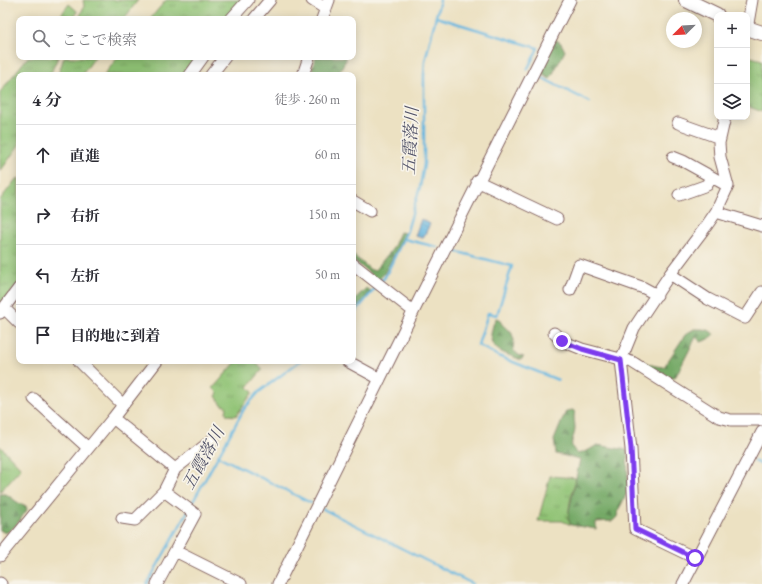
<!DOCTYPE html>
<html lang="ja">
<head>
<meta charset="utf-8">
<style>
	:root { --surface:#fff; --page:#f7f7f7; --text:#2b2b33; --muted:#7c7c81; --line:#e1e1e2 }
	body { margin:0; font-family:"EB Garamond","Noto Serif JP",serif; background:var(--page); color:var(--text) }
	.controls { position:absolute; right:12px; top:12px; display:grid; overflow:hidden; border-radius:8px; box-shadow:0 2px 10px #0003 }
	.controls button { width:36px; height:36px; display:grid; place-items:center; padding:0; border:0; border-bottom:1px solid var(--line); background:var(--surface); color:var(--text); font:20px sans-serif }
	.compass { position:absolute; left:666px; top:12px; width:36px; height:36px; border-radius:50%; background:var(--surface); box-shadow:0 2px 10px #0003; rotate:246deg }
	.stop { position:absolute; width:12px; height:12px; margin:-9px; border:3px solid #7c3aed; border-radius:50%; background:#fff }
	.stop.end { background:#7c3aed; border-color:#fff; box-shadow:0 1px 4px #0008 }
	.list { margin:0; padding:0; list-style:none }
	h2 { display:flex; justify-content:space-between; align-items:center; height:52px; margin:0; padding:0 16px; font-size:17px }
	h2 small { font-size:13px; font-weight:400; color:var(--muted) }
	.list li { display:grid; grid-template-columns:26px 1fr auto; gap:12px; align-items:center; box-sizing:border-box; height:60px; padding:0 16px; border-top:1px solid var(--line) }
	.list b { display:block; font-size:15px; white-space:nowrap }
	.list em { font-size:13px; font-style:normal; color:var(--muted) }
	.icon { flex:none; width:22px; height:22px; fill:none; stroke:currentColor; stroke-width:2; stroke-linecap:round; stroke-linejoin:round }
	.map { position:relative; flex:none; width:762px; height:584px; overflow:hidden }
	.search { position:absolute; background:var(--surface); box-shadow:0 2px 10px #0003; left:16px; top:16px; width:340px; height:44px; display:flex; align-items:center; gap:10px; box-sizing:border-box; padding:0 14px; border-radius:8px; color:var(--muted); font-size:15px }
	.panel { position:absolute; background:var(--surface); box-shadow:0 2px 10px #0003; left:16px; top:72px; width:340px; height:292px; border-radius:8px }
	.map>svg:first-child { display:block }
	.grass { fill:url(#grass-tufts); stroke:#6d7150 }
	.forest { fill:url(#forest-firs); stroke:#5f6448 }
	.water { fill:url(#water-waves); stroke:#576a86 }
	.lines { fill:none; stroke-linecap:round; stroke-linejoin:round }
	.stream { stroke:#64b6e0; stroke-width:2.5 }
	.minor-casing { stroke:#836360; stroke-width:13 }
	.major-casing { stroke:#836360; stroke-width:16 }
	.minor { stroke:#fff; stroke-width:11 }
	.major { stroke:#fff; stroke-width:14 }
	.route { stroke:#7c3aed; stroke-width:5 }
	.labels { text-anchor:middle; stroke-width:3.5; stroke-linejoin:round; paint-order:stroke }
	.water-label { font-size:17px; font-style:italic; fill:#53546a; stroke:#f7f3e8 }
</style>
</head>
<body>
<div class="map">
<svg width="762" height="584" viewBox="0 0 762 584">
	<defs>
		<pattern id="grass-tufts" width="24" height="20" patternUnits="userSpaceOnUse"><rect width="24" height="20" fill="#90c375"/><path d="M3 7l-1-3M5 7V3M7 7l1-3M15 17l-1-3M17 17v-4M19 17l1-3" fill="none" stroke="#789e60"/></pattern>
		<pattern id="forest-firs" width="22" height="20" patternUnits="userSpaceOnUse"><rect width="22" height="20" fill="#74a966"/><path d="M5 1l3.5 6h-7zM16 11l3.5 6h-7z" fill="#618954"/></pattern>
		<pattern id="water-waves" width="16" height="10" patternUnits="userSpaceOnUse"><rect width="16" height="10" fill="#64b6e0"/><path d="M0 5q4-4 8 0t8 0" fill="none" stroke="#5493b6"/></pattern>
	</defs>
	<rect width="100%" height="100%" fill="#f7f3e8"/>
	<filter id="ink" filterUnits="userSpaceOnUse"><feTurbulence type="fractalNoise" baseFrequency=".025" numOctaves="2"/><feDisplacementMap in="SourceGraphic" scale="8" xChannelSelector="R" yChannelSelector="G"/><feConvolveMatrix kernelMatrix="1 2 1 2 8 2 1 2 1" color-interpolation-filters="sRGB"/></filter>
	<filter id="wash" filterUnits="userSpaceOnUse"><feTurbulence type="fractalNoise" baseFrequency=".012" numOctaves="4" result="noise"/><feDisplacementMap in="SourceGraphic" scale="16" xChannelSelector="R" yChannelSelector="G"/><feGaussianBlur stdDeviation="0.9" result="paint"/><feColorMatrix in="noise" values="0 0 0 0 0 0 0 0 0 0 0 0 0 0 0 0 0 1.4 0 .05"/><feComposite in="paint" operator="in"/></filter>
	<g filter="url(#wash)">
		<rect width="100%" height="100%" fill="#ece1c2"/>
		<path class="grass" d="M83,0H138L124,19H79L84,6Z
			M166,0H242L225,19H150Z
			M69,4L77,11L74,19H58Z
			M747,56L762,60V112L747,106Z
			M28,57H58L50,75H19V145L0,172V92Z
			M64,57H95L82,75H58Z
			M118,57H198L187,73L183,75H104Z
			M19,178V222L17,221L16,223L19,225V283L0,307V200L16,179Z
			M237,361H253L263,369L248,387L253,392L236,416L227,415L226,412L227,407L221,404L216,396L218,393L213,388Z
			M0,446L21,468L0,492Z
			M550,476L576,478C573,493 565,510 571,525L562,521H538Z"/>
		<path class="forest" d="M555,39L561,43L565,51L550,79L540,73L539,69Z
			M316,57H346V60L337,75H321L312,69Z
			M400,232L405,233L384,274L378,280L353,260V255L371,270H375L393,248Z
			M366,288L371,292L353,312V301Z
			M496,318L499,319C502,325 505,328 511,331L514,340L513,350L520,356L524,357L521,360C509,354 489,352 491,334C492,329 493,323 496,318Z
			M694,329C702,329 710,328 714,335L709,339L701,342L696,337L676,376L669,381L633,359L634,357L638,356C645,364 653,366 664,367L685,335Z
			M573,410L575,412C573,417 575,422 575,428C575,439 566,444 578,454L589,450L597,445L627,450L628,482L627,493L618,511L617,517L613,521L596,522V529L571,525L568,518L569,511L580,459L556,454L554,440L566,411Z
			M0,494H6L20,504H22L26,506L27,510C20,519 15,530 5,533L0,530Z"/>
		<path class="water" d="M421,219L430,224L423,238L415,236Z"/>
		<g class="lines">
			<path class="stream" d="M436,17L538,48L527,70
				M538,76L590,102
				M404,239L437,247
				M450,250L512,266L497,315L488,313L478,345L498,356L558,380
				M380,282L385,277L407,231L420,187L424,164V75L425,61L440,0
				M353,315L377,286
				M218,456L311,503
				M754,461L762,465
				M190,507L244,409L259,392L300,361
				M323,509L473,584
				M147,584L188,511"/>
		</g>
	</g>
	<g filter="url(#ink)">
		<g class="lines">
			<defs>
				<path id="minor" d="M312,0L326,9
					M231,19L248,0
					M254,19L270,0
					M322,19L329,0
					M747,29L752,0
					M190,75L203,57
					M211,75L225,57
					M303,75L309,57
					M678,123L720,138
					M673,157L683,161L728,186
					M477,181L557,219
					M679,195L707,185L711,177
					M353,201L370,211
					M716,212L762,226
					M353,264L413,311
					M670,274L708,299L745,318L762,292
					M570,290L579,265L644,288L657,295
					M4,308L19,323
					M0,313L19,288
					M554,333L562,341L582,349L632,362L719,417L731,420H762
					M79,361L123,405
					M347,361L380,379
					M34,399L88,448
					M113,418L175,469L164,491L195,514L175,551L241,584
					M175,469L212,440
					M122,518L135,520L164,491
					M0,556L113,418L157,361
					M695,558L635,529L631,449L621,360L634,328L670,274L707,225L716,212L728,186L720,157L719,143L725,117
					M0,583L1,584
					M157,584L175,551
					M278,584C375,389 471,194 570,0
					M683,584L762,432"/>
				<path id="major" d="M686,0L717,15
					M747,28L762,33"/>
			</defs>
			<use href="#minor" class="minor-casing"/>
			<use href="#major" class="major-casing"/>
			<use href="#minor" class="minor"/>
			<use href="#major" class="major"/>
		</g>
	</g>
	<g class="lines" filter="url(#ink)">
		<path class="route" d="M562,341L582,349L621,360L631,448L635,529L695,558"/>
	</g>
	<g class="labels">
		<g class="water-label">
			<text transform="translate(410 141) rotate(-87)" y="6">五霞落川</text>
			<text transform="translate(203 458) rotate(-61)" y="6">五霞落川</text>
		</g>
	</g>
</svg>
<div class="controls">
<button>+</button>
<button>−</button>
<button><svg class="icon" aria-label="layers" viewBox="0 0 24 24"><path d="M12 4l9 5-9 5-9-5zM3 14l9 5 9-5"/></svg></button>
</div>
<svg class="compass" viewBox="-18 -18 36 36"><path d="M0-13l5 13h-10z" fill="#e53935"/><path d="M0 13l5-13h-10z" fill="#7c7c81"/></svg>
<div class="stop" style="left:695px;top:558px"></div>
<div class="stop end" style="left:562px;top:341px"></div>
<div class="search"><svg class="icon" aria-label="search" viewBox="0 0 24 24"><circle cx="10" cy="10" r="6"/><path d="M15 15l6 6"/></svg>ここで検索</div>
<section class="panel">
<h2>4 分<small>徒歩 · 260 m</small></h2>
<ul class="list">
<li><svg class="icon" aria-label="ahead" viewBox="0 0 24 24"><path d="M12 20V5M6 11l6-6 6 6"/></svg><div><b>直進</b></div><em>60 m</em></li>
<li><svg class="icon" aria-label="right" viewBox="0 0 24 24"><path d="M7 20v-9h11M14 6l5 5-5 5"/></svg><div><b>右折</b></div><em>150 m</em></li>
<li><svg class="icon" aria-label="left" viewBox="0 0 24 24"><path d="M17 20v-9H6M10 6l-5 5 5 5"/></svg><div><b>左折</b></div><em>50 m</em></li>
<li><svg class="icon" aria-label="arrive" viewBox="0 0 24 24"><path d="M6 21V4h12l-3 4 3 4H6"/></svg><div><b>目的地に到着</b></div></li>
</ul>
</section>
</div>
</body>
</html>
